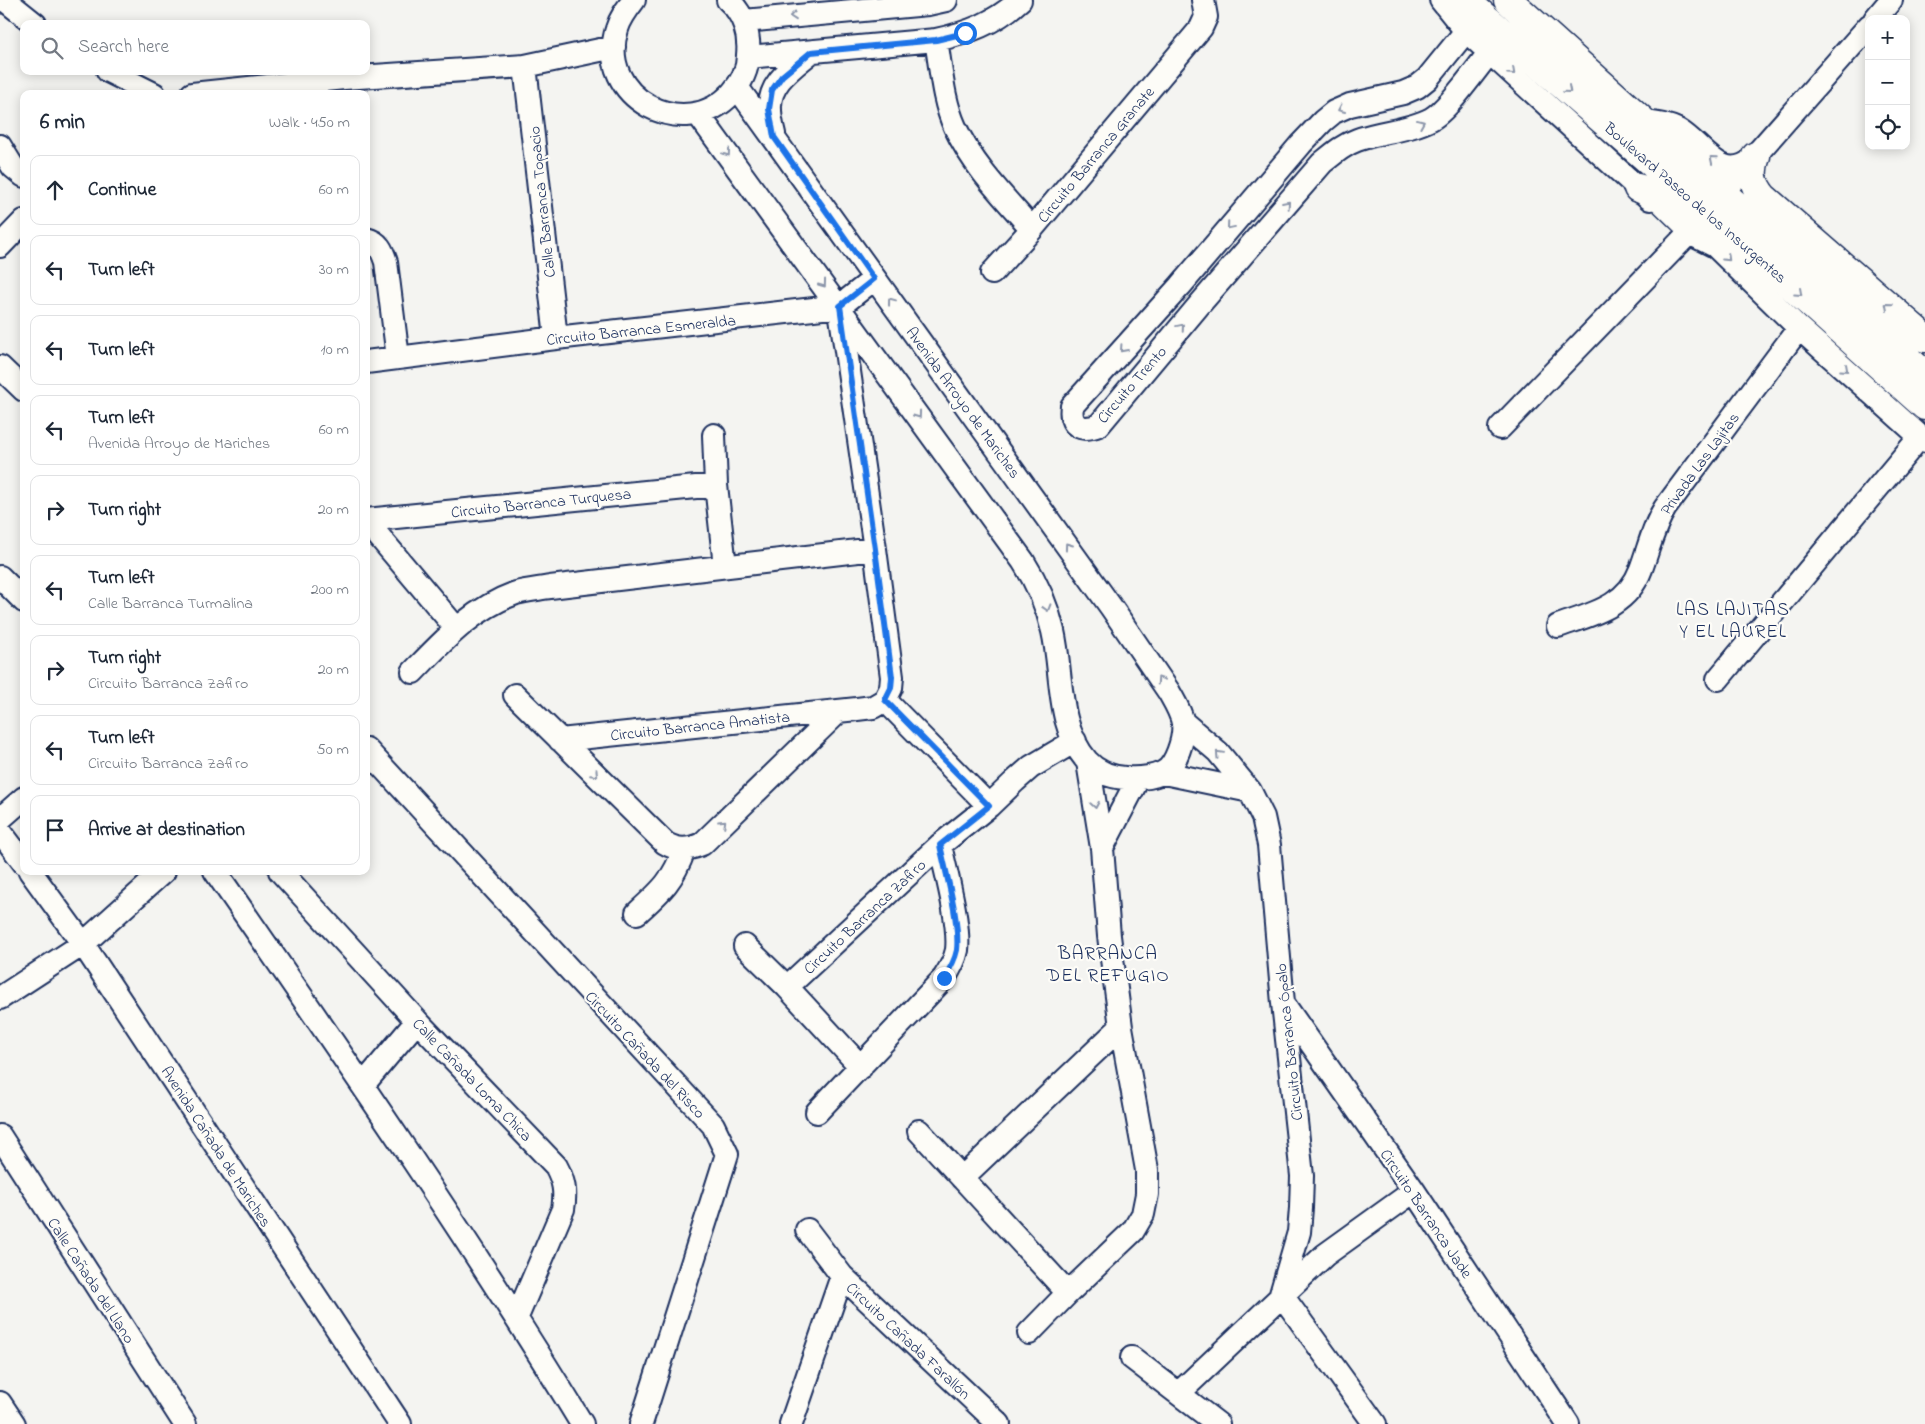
<!DOCTYPE html>
<html lang="en">
<head>
<meta charset="utf-8">
<style>
	:root { --surface:#fff; --page:#f6f6f7; --text:#1f2937; --muted:#747a83; --line:#e0e1e3 }
	body { margin:0; font-family:"Indie Flower",sans-serif; background:var(--page); color:var(--text) }
	.controls { position:absolute; right:15px; top:15px; display:grid; overflow:hidden; border-radius:10px; box-shadow:0 2px 12px #0003 }
	.controls button { width:45px; height:45px; display:grid; place-items:center; padding:0; border:0; border-bottom:1px solid var(--line); background:var(--surface); color:var(--text); font:25px sans-serif }
	.stop { position:absolute; width:15px; height:15px; margin:-11px; border:4px solid #1a73e8; border-radius:50%; background:#fff }
	.stop.end { background:#1a73e8; border-color:#fff; box-shadow:0 1px 5px #0008 }
	.list { margin:0; padding:0; list-style:none }
	h2 { display:flex; justify-content:space-between; align-items:center; height:65px; margin:0; padding:0 20px; font-size:21px }
	h2 small { font-size:16px; font-weight:400; color:var(--muted) }
	.list li { display:grid; grid-template-columns:32px 1fr auto; gap:15px; align-items:center; box-sizing:border-box; height:70px; margin:0 10px 10px; padding:0 10px; border:1px solid var(--line); border-radius:10px }
	.list b { display:block; font-size:19px; white-space:nowrap }
	.list p { margin:0; font-size:16px; white-space:nowrap; color:var(--muted) }
	.list em { font-size:16px; font-style:normal; color:var(--muted) }
	.icon { flex:none; width:28px; height:28px; fill:none; stroke:currentColor; stroke-width:2; stroke-linecap:round; stroke-linejoin:round }
	.map { position:relative; flex:none; width:1925px; height:1424px; overflow:hidden }
	.search { position:absolute; background:var(--surface); box-shadow:0 2px 12px #0003; left:20px; top:20px; width:350px; height:55px; display:flex; align-items:center; gap:12px; box-sizing:border-box; padding:0 18px; border-radius:10px; color:var(--muted); font-size:19px }
	.panel { position:absolute; background:var(--surface); box-shadow:0 2px 12px #0003; left:20px; top:90px; width:350px; height:785px; border-radius:10px }
	.map>svg:first-child { display:block }
	.lines { fill:none; stroke-linecap:round; stroke-linejoin:round }
	.minor-casing { stroke:#1b2f5e; stroke-width:26 }
	.major-casing { stroke:#1b2f5e; stroke-width:31 }
	.minor { stroke:#fdfcf7; stroke-width:22 }
	.major { stroke:#fdfcf7; stroke-width:28 }
	.oneway { stroke:#8c96aa }
	.route { stroke:#1a73e8; stroke-width:6 }
	.labels { text-anchor:middle; stroke-width:4.5; stroke-linejoin:round; paint-order:stroke }
	.street-label { font-size:16px; fill:#1b2f5e; stroke:#fdfcf7 }
	.quarter-label { font-size:19px; letter-spacing:1px; fill:#1b2f5e; stroke:#fdfcf7 }
</style>
</head>
<body>
<div class="map">
<svg width="1925" height="1424" viewBox="0 0 1925 1424">
	<rect width="100%" height="100%" fill="#f4f4f1"/>
	<filter id="ink" filterUnits="userSpaceOnUse"><feTurbulence type="fractalNoise" baseFrequency=".02" numOctaves="2"/><feDisplacementMap in="SourceGraphic" scale="10" xChannelSelector="R" yChannelSelector="G"/><feConvolveMatrix kernelMatrix="1 2 1 2 8 2 1 2 1" color-interpolation-filters="sRGB"/></filter>
	<g filter="url(#ink)">
		<g class="lines">
			<defs>
				<path id="minor" d="M5,0L35,24
					M634,0C627,9 620,18 617,29C595,97 685,145 732,93C741,83 748,69 748,55C750,35 744,14 728,0
					M1441,0L1466,31L1650,199
					M1875,19L1891,0
					M744,21L928,4L946,0
					M1466,31L1427,79L1417,87L1403,93L1350,105L1334,112L1323,121L1301,144L1180,286L1072,406C1069,426 1081,432 1099,425L1200,304L1322,163C1333,154 1343,145 1357,140C1381,131 1408,131 1431,119C1448,110 1477,68 1490,52
					M936,40C941,69 943,101 955,127C973,166 1004,197 1032,229
					M748,57L936,40C968,33 995,23 1020,0
					M525,66L556,338
					M108,71L154,94
					M192,94L344,78L525,66L614,47
					M698,114L1023,561C1037,583 1047,605 1053,631C1063,674 1056,725 1087,761C1097,772 1111,777 1125,778C1137,779 1150,778 1162,773C1176,767 1185,737 1183,723C1181,712 1174,701 1169,692L1111,607L737,87
					M1644,122C1655,123 1668,125 1678,130C1704,145 1721,185 1753,159
					M774,134C772,126 770,118 770,110C768,83 792,68 811,52
					M0,146L13,167L24,176
					M1722,193L1869,26
					M1687,232L1715,246L1799,328L1925,441
					M366,239C379,242 382,250 386,262L398,358
					M0,246L24,221
					M992,273L1032,229L1201,28L1206,17L1203,0
					M840,310L875,549L892,677L891,688L885,700
					M366,362L556,338L840,306L874,279
					M0,367L24,390
					M1500,428L1688,234
					M714,435L716,485L725,566
					M366,520L716,485
					M366,521L456,628
					M0,577L24,601
					M1558,626C1592,614 1627,607 1641,569C1649,548 1653,527 1665,508L1799,328
					M413,672C444,640 472,609 516,593C527,590 539,589 550,587L875,549
					M1718,679L1920,437
					M515,695L665,843C678,851 688,850 702,844L839,711
					M885,700L989,806
					M1183,722L1218,752L1250,791L1263,817L1269,845L1283,1003L1302,1176L1301,1208L1299,1232L1281,1294L1375,1424
					M560,740L857,709L873,707L885,700
					M366,749L713,1125L727,1154L641,1424
					M1164,773L1250,791
					M0,819L24,798
					M0,831L24,863
					M1102,848L1138,779
					M30,871L83,944L400,1424
					M215,871C341,1053 467,1235 582,1424
					M280,871L417,1021L556,1166C564,1181 566,1192 563,1209L517,1317
					M637,913C661,891 673,881 684,850
					M745,946L787,987L861,1067
					M787,987L940,845L989,806L1015,781L1031,767L1075,741
					M0,998L83,944L164,871
					M1285,1006L1414,1191L1568,1424
					M363,1085L417,1021
					M817,1112L944,978C950,969 955,960 957,950C960,923 946,873 940,845
					M919,1131L1068,1293
					M0,1136L185,1424
					M962,1178L1121,1027
					M807,1230L842,1276L999,1424
					M1029,1333L1068,1293L1133,1231L1143,1214L1147,1194V1170L1121,1027L1109,936L1102,848L1088,762
					M1132,1358L1218,1424
					M1179,1393L1325,1255L1414,1191
					M0,1403L14,1424
					M791,1424L842,1276"/>
				<path id="major" d="M1465,0L1724,226L1925,406
					M1508,0L1925,375
					M1756,156C1750,173 1752,183 1763,197L1925,338
					M1638,188L1657,194L1695,231L1705,233L1714,231L1736,216"/>
			</defs>
			<use href="#minor" class="minor-casing"/>
			<use href="#major" class="major-casing"/>
			<use href="#minor" class="minor"/>
			<use href="#major" class="major"/>
		</g>
		<defs><path id="oneway-chevron" d="M-2-3.5L2.5 0L-2 3.5" fill="none" stroke-width="1.6" stroke-linecap="round" stroke-linejoin="round" transform="scale(1.25)"/></defs>
		<g class="oneway">
			<use href="#oneway-chevron" transform="translate(793 16) rotate(175)"/>
			<use href="#oneway-chevron" transform="translate(1512 72) rotate(42)"/>
			<use href="#oneway-chevron" transform="translate(1568 90) rotate(41)"/>
			<use href="#oneway-chevron" transform="translate(1341 109) rotate(155)"/>
			<use href="#oneway-chevron" transform="translate(1421 123) rotate(-23)"/>
			<use href="#oneway-chevron" transform="translate(727 153) rotate(54)"/>
			<use href="#oneway-chevron" transform="translate(1713 159) rotate(-140)"/>
			<use href="#oneway-chevron" transform="translate(1287 204) rotate(-49)"/>
			<use href="#oneway-chevron" transform="translate(1230 226) rotate(130)"/>
			<use href="#oneway-chevron" transform="translate(1727 258) rotate(44)"/>
			<use href="#oneway-chevron" transform="translate(823 284) rotate(54)"/>
			<use href="#oneway-chevron" transform="translate(1799 293) rotate(42)"/>
			<use href="#oneway-chevron" transform="translate(891 301) rotate(-127)"/>
			<use href="#oneway-chevron" transform="translate(1888 306) rotate(-139)"/>
			<use href="#oneway-chevron" transform="translate(1181 327) rotate(-50)"/>
			<use href="#oneway-chevron" transform="translate(1123 349) rotate(132)"/>
			<use href="#oneway-chevron" transform="translate(1845 369) rotate(42)"/>
			<use href="#oneway-chevron" transform="translate(918 415) rotate(54)"/>
			<use href="#oneway-chevron" transform="translate(1068 546) rotate(-126)"/>
			<use href="#oneway-chevron" transform="translate(1047 608) rotate(73)"/>
			<use href="#oneway-chevron" transform="translate(1160 680) rotate(-124)"/>
			<use href="#oneway-chevron" transform="translate(1219 754) rotate(-133)"/>
			<use href="#oneway-chevron" transform="translate(595 774) rotate(45)"/>
			<use href="#oneway-chevron" transform="translate(1095 805) rotate(80)"/>
			<use href="#oneway-chevron" transform="translate(723 823) rotate(-44)"/>
		</g>
	</g>
	<g class="lines" filter="url(#ink)">
		<path class="route" d="M944,978C950,969 955,960 957,950C960,923 946,873 940,845L989,806L885,700L891,688L892,677L875,549L840,306L874,279L774,137L769,109L772,90L782,76L811,52L936,40L965,33"/>
	</g>
	<g class="labels">
		<g class="street-label">
			<text transform="translate(1095 154) rotate(-50)" y="6">Circuito Barranca Granate</text>
			<text transform="translate(541 202) rotate(-96)" y="6">Calle Barranca Topacio</text>
			<text transform="translate(1696 202) rotate(41)" y="6">Boulevard Paseo de los Insurgentes</text>
			<text transform="translate(641 329) rotate(-6)" y="6">Circuito Barranca Esmeralda</text>
			<text transform="translate(1131 384) rotate(-49)" y="6">Circuito Trento</text>
			<text transform="translate(964 402) rotate(54)" y="6">Avenida Arroyo de Mariches</text>
			<text transform="translate(1699 463) rotate(-54)" y="6">Privada Las Lajitas</text>
			<text transform="translate(541 502) rotate(-6)" y="6">Circuito Barranca Turquesa</text>
			<text transform="translate(700 725) rotate(-6)" y="6">Circuito Barranca Amatista</text>
			<text transform="translate(864 916) rotate(-43)" y="6">Circuito Barranca Zafiro</text>
			<text transform="translate(1288 1042) rotate(-96)" y="6">Circuito Barranca Ópalo</text>
			<text transform="translate(646 1054) rotate(47)" y="6">Circuito Cañada del Risco</text>
			<text transform="translate(473 1079) rotate(46)" y="6">Calle Cañada Loma Chica</text>
			<text transform="translate(217 1146) rotate(57)" y="6">Avenida Cañada de Mariches</text>
			<text transform="translate(1427 1213) rotate(56)" y="6">Circuito Barranca Jade</text>
			<text transform="translate(92 1280) rotate(57)" y="6">Calle Cañada del Llano</text>
			<text transform="translate(909 1340) rotate(43)" y="6">Circuito Cañada Farallón</text>
		</g>
		<g class="quarter-label">
			<text x="1733" y="615">LAS LAJITAS<tspan x="1733" dy="22">Y EL LAUREL</tspan></text>
			<text x="1108" y="959">BARRANCA<tspan x="1108" dy="22">DEL REFUGIO</tspan></text>
		</g>
	</g>
</svg>
<div class="controls">
<button>+</button>
<button>−</button>
<button><svg class="icon" aria-label="locate" viewBox="0 0 24 24"><circle cx="12" cy="12" r="6"/><path d="M12 2v4M12 18v4M2 12h4M18 12h4"/></svg></button>
</div>
<div class="stop" style="left:965px;top:33px"></div>
<div class="stop end" style="left:944px;top:978px"></div>
<div class="search"><svg class="icon" aria-label="search" viewBox="0 0 24 24"><circle cx="10" cy="10" r="6"/><path d="M15 15l6 6"/></svg>Search here</div>
<section class="panel">
<h2>6 min<small>Walk · 450 m</small></h2>
<ul class="list">
<li><svg class="icon" aria-label="ahead" viewBox="0 0 24 24"><path d="M12 20V5M6 11l6-6 6 6"/></svg><div><b>Continue</b></div><em>60 m</em></li>
<li><svg class="icon" aria-label="left" viewBox="0 0 24 24"><path d="M17 20v-9H6M10 6l-5 5 5 5"/></svg><div><b>Turn left</b></div><em>30 m</em></li>
<li><svg class="icon" aria-label="left" viewBox="0 0 24 24"><path d="M17 20v-9H6M10 6l-5 5 5 5"/></svg><div><b>Turn left</b></div><em>10 m</em></li>
<li><svg class="icon" aria-label="left" viewBox="0 0 24 24"><path d="M17 20v-9H6M10 6l-5 5 5 5"/></svg><div><b>Turn left</b><p>Avenida Arroyo de Mariches</p></div><em>60 m</em></li>
<li><svg class="icon" aria-label="right" viewBox="0 0 24 24"><path d="M7 20v-9h11M14 6l5 5-5 5"/></svg><div><b>Turn right</b></div><em>20 m</em></li>
<li><svg class="icon" aria-label="left" viewBox="0 0 24 24"><path d="M17 20v-9H6M10 6l-5 5 5 5"/></svg><div><b>Turn left</b><p>Calle Barranca Turmalina</p></div><em>200 m</em></li>
<li><svg class="icon" aria-label="right" viewBox="0 0 24 24"><path d="M7 20v-9h11M14 6l5 5-5 5"/></svg><div><b>Turn right</b><p>Circuito Barranca Zafiro</p></div><em>20 m</em></li>
<li><svg class="icon" aria-label="left" viewBox="0 0 24 24"><path d="M17 20v-9H6M10 6l-5 5 5 5"/></svg><div><b>Turn left</b><p>Circuito Barranca Zafiro</p></div><em>50 m</em></li>
<li><svg class="icon" aria-label="arrive" viewBox="0 0 24 24"><path d="M6 21V4h12l-3 4 3 4H6"/></svg><div><b>Arrive at destination</b></div></li>
</ul>
</section>
</div>
</body>
</html>
